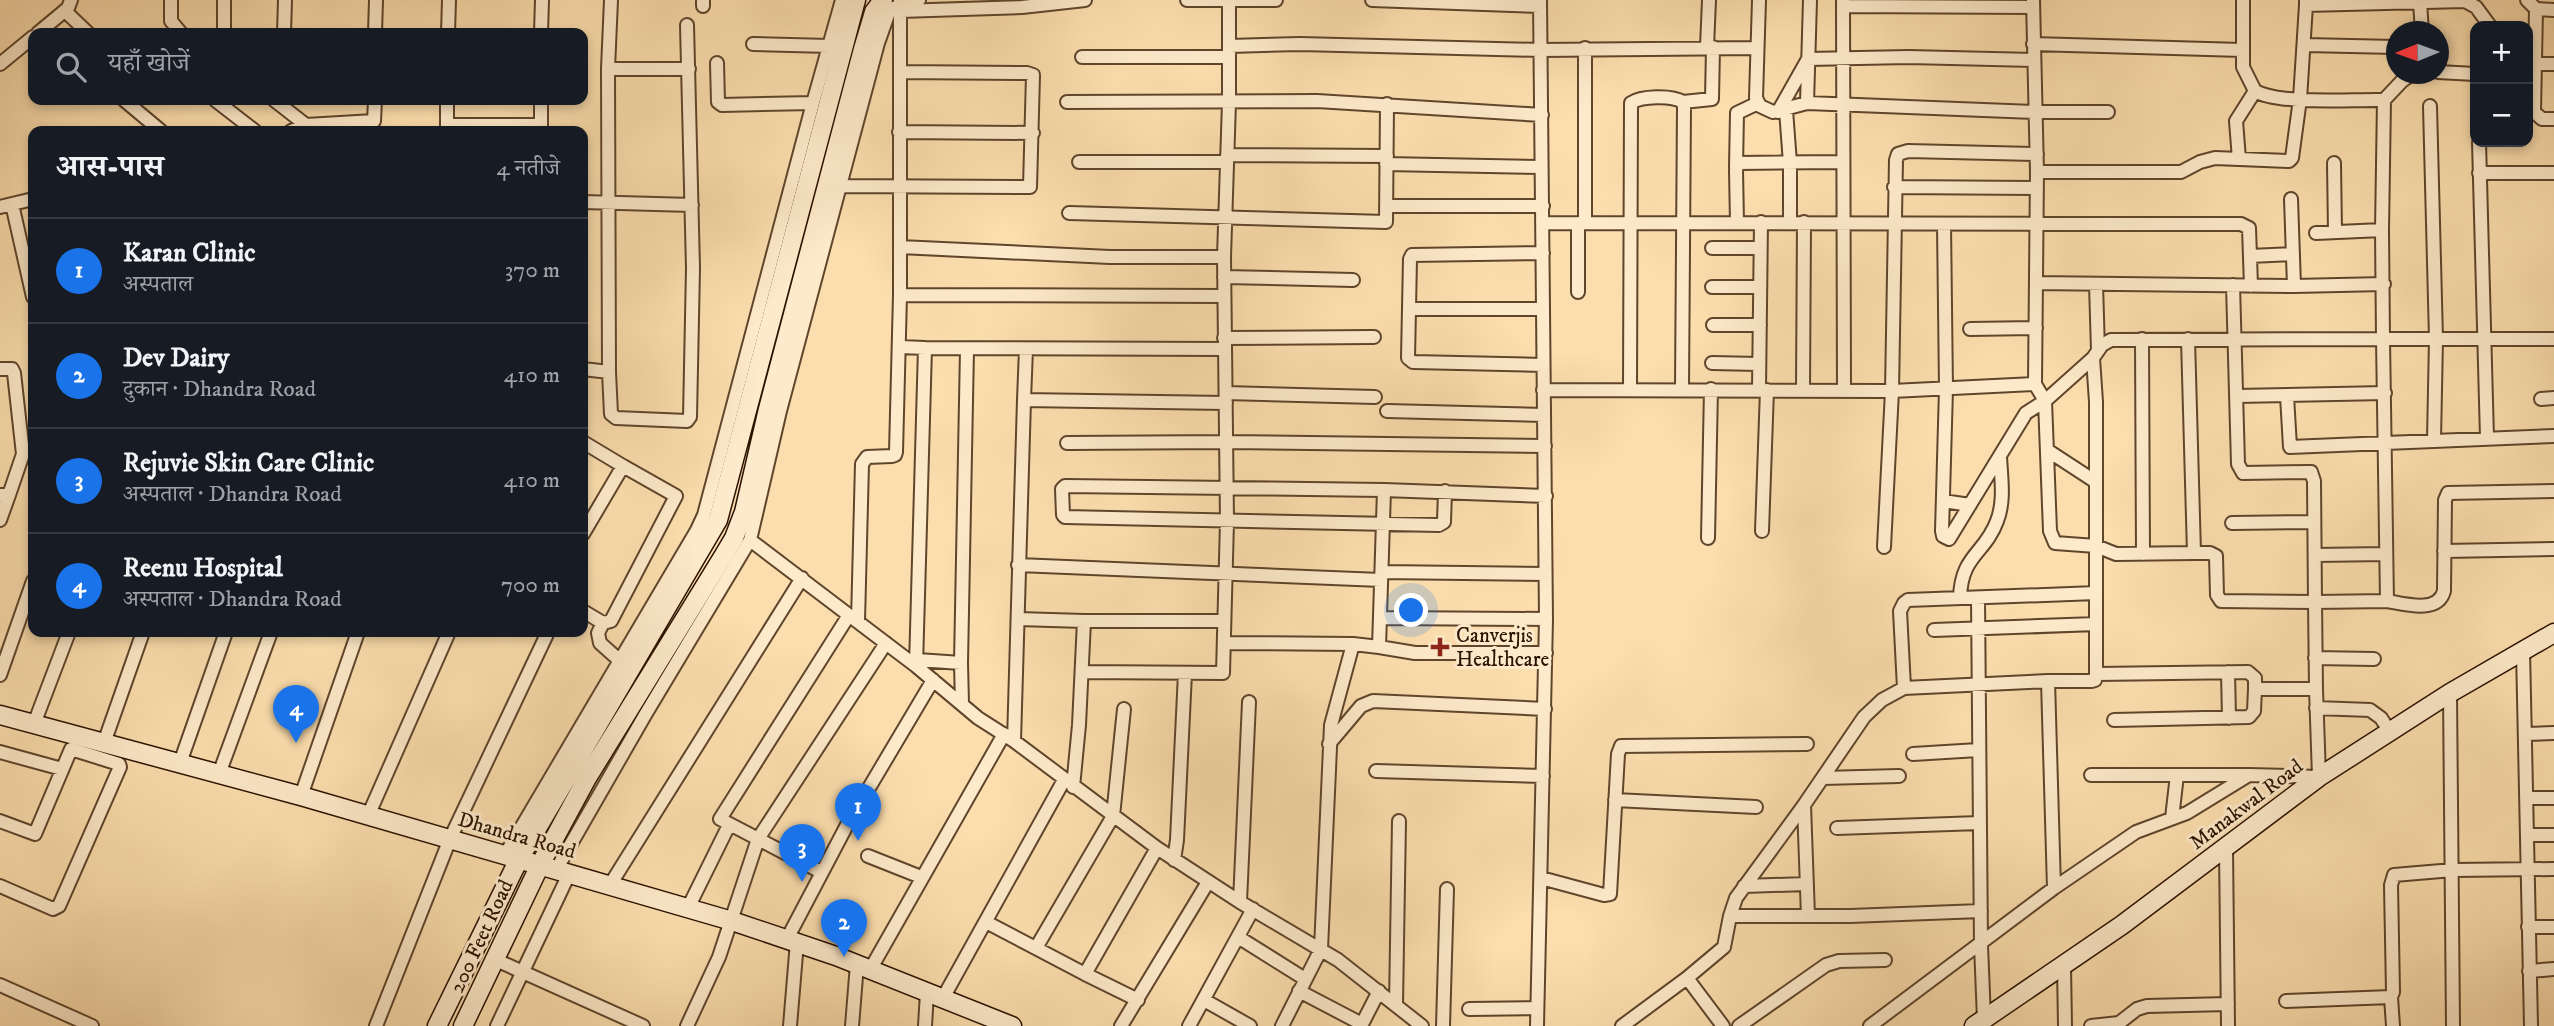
<!DOCTYPE html>
<html lang="hi">
<head>
<meta charset="utf-8">
<style>
	:root { --surface:#171b24; --page:#242831; --text:#f1f3f6; --muted:#9ea1a6; --line:#363941; --accent:#1a73e8 }
	body { margin:0; font-family:"IM FELL DW Pica","Noto Serif Devanagari",serif; background:var(--page); color:var(--text) }
	.controls { position:absolute; right:21px; top:21px; display:grid; overflow:hidden; border-radius:14px; box-shadow:0 4px 10px #0003 }
	.controls button { width:63px; height:63px; display:grid; place-items:center; padding:0; border:0; border-bottom:2px solid var(--line); background:var(--surface); color:var(--text); font:35px sans-serif }
	.compass { position:absolute; left:2386px; top:21px; width:63px; height:63px; border-radius:50%; background:var(--surface); box-shadow:0 4px 10px #0003; rotate:269deg }
	.you { position:absolute; left:1412px; top:611px; width:24px; height:24px; margin:-18px; border:5px solid #fff; border-radius:50%; background:#1a73e8; box-shadow:0 0 0 10px #1a73e833 }
	.badge { display:grid; place-items:center; width:46px; height:46px; border-radius:50%; background:var(--accent); color:#fff; font-size:23px; font-weight:700 }
	.pin { position:absolute; translate:-50% -58px; filter:drop-shadow(0 2px 4px #0008) }
	.pin::after { content:''; position:absolute; top:37px; width:24px; height:21px; background:inherit; clip-path:polygon(0 0,100% 0,50% 100%) }
	.list { margin:0; padding:0; list-style:none }
	h2 { display:flex; justify-content:space-between; align-items:center; height:91px; margin:0; padding:0 28px; font-size:30px }
	h2 small { font-size:23px; font-weight:400; color:var(--muted) }
	.list li { display:grid; grid-template-columns:46px 1fr auto; gap:21px; align-items:center; box-sizing:border-box; height:105px; padding:0 28px; border-top:2px solid var(--line) }
	.list b { display:block; font-size:26px; white-space:nowrap }
	.list p { margin:0; font-size:23px; white-space:nowrap; color:var(--muted) }
	.list em { font-size:23px; font-style:normal; color:var(--muted) }
	.icon { flex:none; width:38px; height:38px; fill:none; stroke:currentColor; stroke-width:2; stroke-linecap:round; stroke-linejoin:round }
	.map { position:relative; flex:none; width:2554px; height:1026px; overflow:hidden }
	.search { position:absolute; background:var(--surface); box-shadow:0 4px 10px #0003; left:28px; top:28px; width:560px; height:77px; display:flex; align-items:center; gap:18px; box-sizing:border-box; padding:0 24px; border-radius:14px; color:var(--muted); font-size:26px }
	.panel { position:absolute; background:var(--surface); box-shadow:0 4px 10px #0003; left:28px; top:126px; width:560px; height:511px; border-radius:14px }
	.map>svg:first-child { display:block }
	.lines { fill:none; stroke-linecap:round; stroke-linejoin:round }
	.street-casing { stroke:#5f452c; stroke-width:16 }
	.secondary-casing { stroke:#2b1200; stroke-width:21 }
	.street { stroke:#fdeaca; stroke-width:12 }
	.secondary { stroke:#fdeaca; stroke-width:18 }
	.poi-dot { fill:#8f2418; stroke:#fdeaca; stroke-width:2.5 }
	.labels { text-anchor:middle; stroke-width:6; stroke-linejoin:round; paint-order:stroke }
	.poi-label { font-size:21px; fill:#2b1200; stroke:#fdeaca; text-anchor:start }
	.street-label { font-size:21px; fill:#2b1200; stroke:#fdeaca }
</style>
</head>
<body>
<div class="map">
<svg width="2554" height="1026" viewBox="0 0 2554 1026">
	<rect width="100%" height="100%" fill="#fcdeae"/>
	<filter id="stains"><feTurbulence type="fractalNoise" baseFrequency=".00286" numOctaves="4"/><feColorMatrix values="0 0 0 0 .2 0 0 0 0 .09 0 0 0 0 .02 0 0 0 .5 -.17"/></filter>
	<radialGradient id="worn" r=".72"><stop offset=".6" stop-color="#630" stop-opacity="0"/><stop offset="1" stop-color="#630" stop-opacity=".3"/></radialGradient>
	<g class="lines">
		<defs>
			<path id="street" d="M171,0V21L181,33
				M611,0L608,69L609,372L611,414L616,418L687,421L690,417L693,268L687,25
				M1187,0H1276
				M1372,0L1540,6
				M1759,0L1756,98L1760,106L1773,112L1807,103
				M1810,0L1807,103L2034,112H2108
				M1843,0L1844,390
				M2033,0L2037,172L2035,384L2045,401L2050,531L2055,543L2096,546L2116,554L2194,553L2188,339
				M2243,0V67L2255,91C2279,105 2354,99 2384,100
				M2306,0V5L2465,1L2476,7L2490,26
				M2527,0L2536,9L2534,112L2542,119H2554
				M2420,2L2422,32
				M703,6V0
				M1843,6L2033,7
				M2536,9L2554,10
				M65,11L88,33
				M900,11L1022,7L1085,0
				M38,33L68,8L71,0
				M224,33V0
				M284,33L285,0
				M375,33L376,0
				M448,33L449,0
				M541,33L542,0
				M753,44L829,46
				M2033,44L2242,50
				M2305,45L2396,47
				M1229,46L1300,44L1540,50L1757,48
				M1707,47L1709,0
				M1082,57H1229
				M717,63L718,102L722,105L813,103
				M0,64L33,37
				M2535,64H2554
				M608,69H689
				M2438,72L2475,74
				M124,100L161,131
				M215,100L255,131
				M274,100L306,125L291,131
				M541,100V131
				M1067,102L1317,101L1542,115
				M1683,102L1712,99L1713,47
				M2430,106L2436,339L2434,440
				M1786,110L1790,163V222
				M1778,112L1808,59L1909,57L2034,60
				M306,125L374,121L375,100
				M447,125H541
				M447,131V100
				M899,132L1033,133
				M2479,142L2487,438
				M1227,155L1387,156
				M2239,159L2236,121L2255,91
				M1079,162H1226
				M2334,163L2335,232
				M1386,164L1541,167
				M1736,167L1737,113L1758,103
				M2037,172H2181L2200,162L2215,158L2289,161L2292,158L2300,99L2306,5
				M2479,173H2554
				M839,186L1030,187L1033,75L1027,73L900,72
				M1894,187L2037,188
				M2291,199L2294,286
				M583,202L692,205
				M12,204L33,297
				M1386,206H1543
				M0,207L33,199
				M1069,213L1386,222L1387,104
				M1543,223L2241,224L2249,228L2251,286
				M1585,223V48
				M1737,223L1736,170L1738,163L1842,162
				M1944,224L1946,389L1942,531L1943,536L1949,539L2026,413L2045,401L2093,358L2102,345L2111,340L2383,339L2382,230L2384,100L2402,81L2412,74
				M2316,233L2382,230
				M900,247L1110,257H1224
				M1712,248H1760
				M2250,256L2293,254
				M1224,277L1353,280
				M2036,283L2294,286L2384,284
				M2096,284L2098,351
				M1712,287H1760
				M1578,292V223
				M900,295L1224,296
				M1409,309H1543
				M1713,325H1760
				M1970,329L2036,328
				M1224,338L1374,337
				M2142,339L2143,554
				M900,347L925,348L916,666
				M925,348L1224,349
				M1712,363L1759,364
				M1543,365L1413,362L1408,358L1410,259L1412,255L1543,253
				M0,369H12L14,373L23,454L9,495H0
				M583,369L609,372
				M1543,390L1892,391L2035,384
				M1630,390L1631,103C1641,96 1672,95 1683,102L1684,107L1682,389
				M1759,390L1761,222
				M1803,390L1804,222
				M1226,393L1375,397
				M2237,396L2385,393
				M2287,396L2290,447L2554,436
				M2541,399L2554,398
				M1024,400L1026,349
				M1387,411L1544,415
				M583,442L623,466L583,534
				M1067,443L1227,442L1545,446
				M2047,450L2096,482
				M1384,490L1065,486L1062,489L1063,515L1065,517L1439,525L1444,522L1445,491
				M1943,501L1970,505
				M0,520L9,495
				M2232,523L2314,522
				M1762,531L1767,390
				M1708,538L1711,389
				M750,540L916,666L978,718L1014,741L1157,848L1240,902L1338,960L1422,1026
				M1884,547L1892,391L1896,160L1898,154L1908,151L2037,154
				M2444,551L2554,549
				M2194,553H2210L2216,556L2217,595L2221,601L2315,602L2314,481L2311,472L2243,473L2238,464L2233,285
				M2315,555L2386,554
				M1018,565L1381,580
				M1382,572L1545,574
				M1960,598C1961,555 1985,554 1997,521C2005,501 2001,478 2000,456
				M1978,598L1981,945L1984,1019
				M2387,601C2405,604 2438,614 2444,591L2445,500L2448,493L2554,491
				M583,611L603,623L598,633L600,643L619,660
				M1381,618L1546,619
				M1018,619L1084,621H1223
				M858,621L862,464L867,457L892,456L895,455L896,452L900,295V0
				M603,623L611,621L676,496L623,466
				M1934,630L2096,624
				M1224,643L1353,644L1379,647L1384,490L1546,496
				M1379,647L1415,653H1546
				M2523,650L2531,1026
				M2315,658L2374,659
				M918,660L961,663L967,349
				M961,663L962,704
				M1082,672L1223,673L1227,521L1224,257L1229,102V0
				M2228,672L2229,718
				M0,675L33,581
				M2048,681H2092L2095,680L2096,674V402L2093,358
				M1904,688L1900,611L1904,603L1908,600L2096,593
				M2316,689L2315,602L2387,601L2383,339H2554
				M2450,693L2453,1026
				M2316,708L2370,710L2381,718L2390,732
				M2114,720L2249,717L2254,711L2255,689
				M34,724L69,632
				M2526,734L2554,733
				M1014,741L1024,400L1226,403
				M104,743L143,632
				M1329,744L1361,706L1373,701L1545,709
				M0,752L62,769
				M1913,754L1978,750
				M180,763L226,632
				M1376,771L1543,776
				M219,774L271,632
				M2091,775H2248
				M1823,778L1899,776
				M1073,787L1079,725L1084,621
				M301,796L358,632
				M2527,798H2554
				M1615,800L1756,807
				M1804,805L1808,916
				M368,816L449,632
				M2172,818L2177,775
				M0,821L35,834L71,749L119,764L120,767L59,906L53,909L0,886
				M1837,828L1979,823
				M2528,835H2554
				M2226,849L2228,1026
				M505,855L697,530L704,515L813,103L842,0
				M868,856L921,877
				M1174,860L1177,840L1185,673
				M556,870L645,715L750,540L780,411L878,43L890,9L919,0
				M821,872L720,819L849,615
				M1541,878L1604,895L1610,894L1618,754L1621,746L1807,744
				M610,885L802,578
				M1744,886L1807,884
				M1240,902L1249,702
				M688,908L729,825
				M1730,916H1850L1981,911
				M986,922L1085,974L1157,848
				M2528,927H2554
				M1238,937L1305,979
				M787,939L847,825L933,680
				M1036,948L1113,816L1124,709
				M496,960L643,1026
				M2064,966L2065,1026
				M870,970L1004,734
				M2529,971L2554,969
				M1085,974L1138,1000
				M1687,978L1724,947L1730,916L1736,898L1804,805L1864,717L1882,700L1904,688L2048,681L2054,888
				M0,985L92,1026
				M1299,991L1362,1024
				M2391,997L2393,1026
				M943,998L1064,780
				M1204,1000L1250,1026
				M2286,1001L2391,997L2393,992L2391,885L2394,875L2453,870L2554,869
				M1396,1004L1399,821
				M1469,1009L1537,1008
				M376,1026L450,839L548,632
				M497,1026L569,874
				M687,1026L719,957L758,839L886,643
				M790,1026L797,942
				M852,1026L857,964
				M925,1026L927,992
				M1121,1026L1208,882
				M1189,1026L1253,909
				M1282,1026L1321,949L1331,725L1353,644
				M1361,1026L1379,991
				M1443,1026L1447,889
				M1537,1026L1546,619L1540,0
				M1622,1026L1687,978L1723,1026
				M1739,1026L1826,965L1839,961L1885,960
				M1870,1026L2054,888L2136,832L2187,813L2249,775L2319,777L2316,689H2255V678L2248,672L2096,674
				M2091,1026L2119,1023L2137,1009L2147,1006L2228,1004"/>
			<path id="secondary" d="M0,715L301,796L732,921L836,956L1012,1026
				M437,1026L519,859L718,520L856,0
				M463,1026L540,865L587,778L724,555L734,538L744,512L768,409L863,49L874,12L883,0
				M1974,1026L2122,925L2319,777L2450,693L2554,633"/>
		</defs>
		<use href="#street" class="street-casing"/>
		<use href="#secondary" class="secondary-casing"/>
		<use href="#street" class="street"/>
		<use href="#secondary" class="secondary"/>
	</g>
	<path class="poi-dot" d="M1436.5 636.5h7v7h7v7h-7v7h-7v-7h-7v-7h7z"/>
	<g class="labels">
		<g class="poi-label">
			<text x="1456" y="642">Canverjis<tspan x="1456" dy="24">Healthcare</tspan></text>
		</g>
		<g class="street-label">
			<text transform="translate(2246 804) rotate(-37)" y="7">Manakwal Road</text>
			<text transform="translate(517 835) rotate(16)" y="7">Dhandra Road</text>
			<text transform="translate(481 936) rotate(-65)" y="7">200 Feet Road</text>
		</g>
	</g>
	<rect width="100%" height="100%" filter="url(#stains)"/>
	<rect width="100%" height="100%" fill="url(#worn)"/>
</svg>
<div class="controls">
<button>+</button>
<button>−</button>
</div>
<svg class="compass" viewBox="-18 -18 36 36"><path d="M0-13l5 13h-10z" fill="#e53935"/><path d="M0 13l5-13h-10z" fill="#9ea1a6"/></svg>
<div class="you"></div>
<div class="pin badge" style="left:858px;top:841px">1</div>
<div class="pin badge" style="left:844px;top:957px">2</div>
<div class="pin badge" style="left:802px;top:882px">3</div>
<div class="pin badge" style="left:296px;top:743px">4</div>
<div class="search"><svg class="icon" aria-label="search" viewBox="0 0 24 24"><circle cx="10" cy="10" r="6"/><path d="M15 15l6 6"/></svg>यहाँ खोजें</div>
<section class="panel">
<h2>आस-पास<small>4 नतीजे</small></h2>
<ul class="list">
<li><span class="badge">1</span><div><b>Karan Clinic</b><p>अस्पताल</p></div><em>370 m</em></li>
<li><span class="badge">2</span><div><b>Dev Dairy</b><p>दुकान · Dhandra Road</p></div><em>410 m</em></li>
<li><span class="badge">3</span><div><b>Rejuvie Skin Care Clinic</b><p>अस्पताल · Dhandra Road</p></div><em>410 m</em></li>
<li><span class="badge">4</span><div><b>Reenu Hospital</b><p>अस्पताल · Dhandra Road</p></div><em>700 m</em></li>
</ul>
</section>
</div>
</body>
</html>
